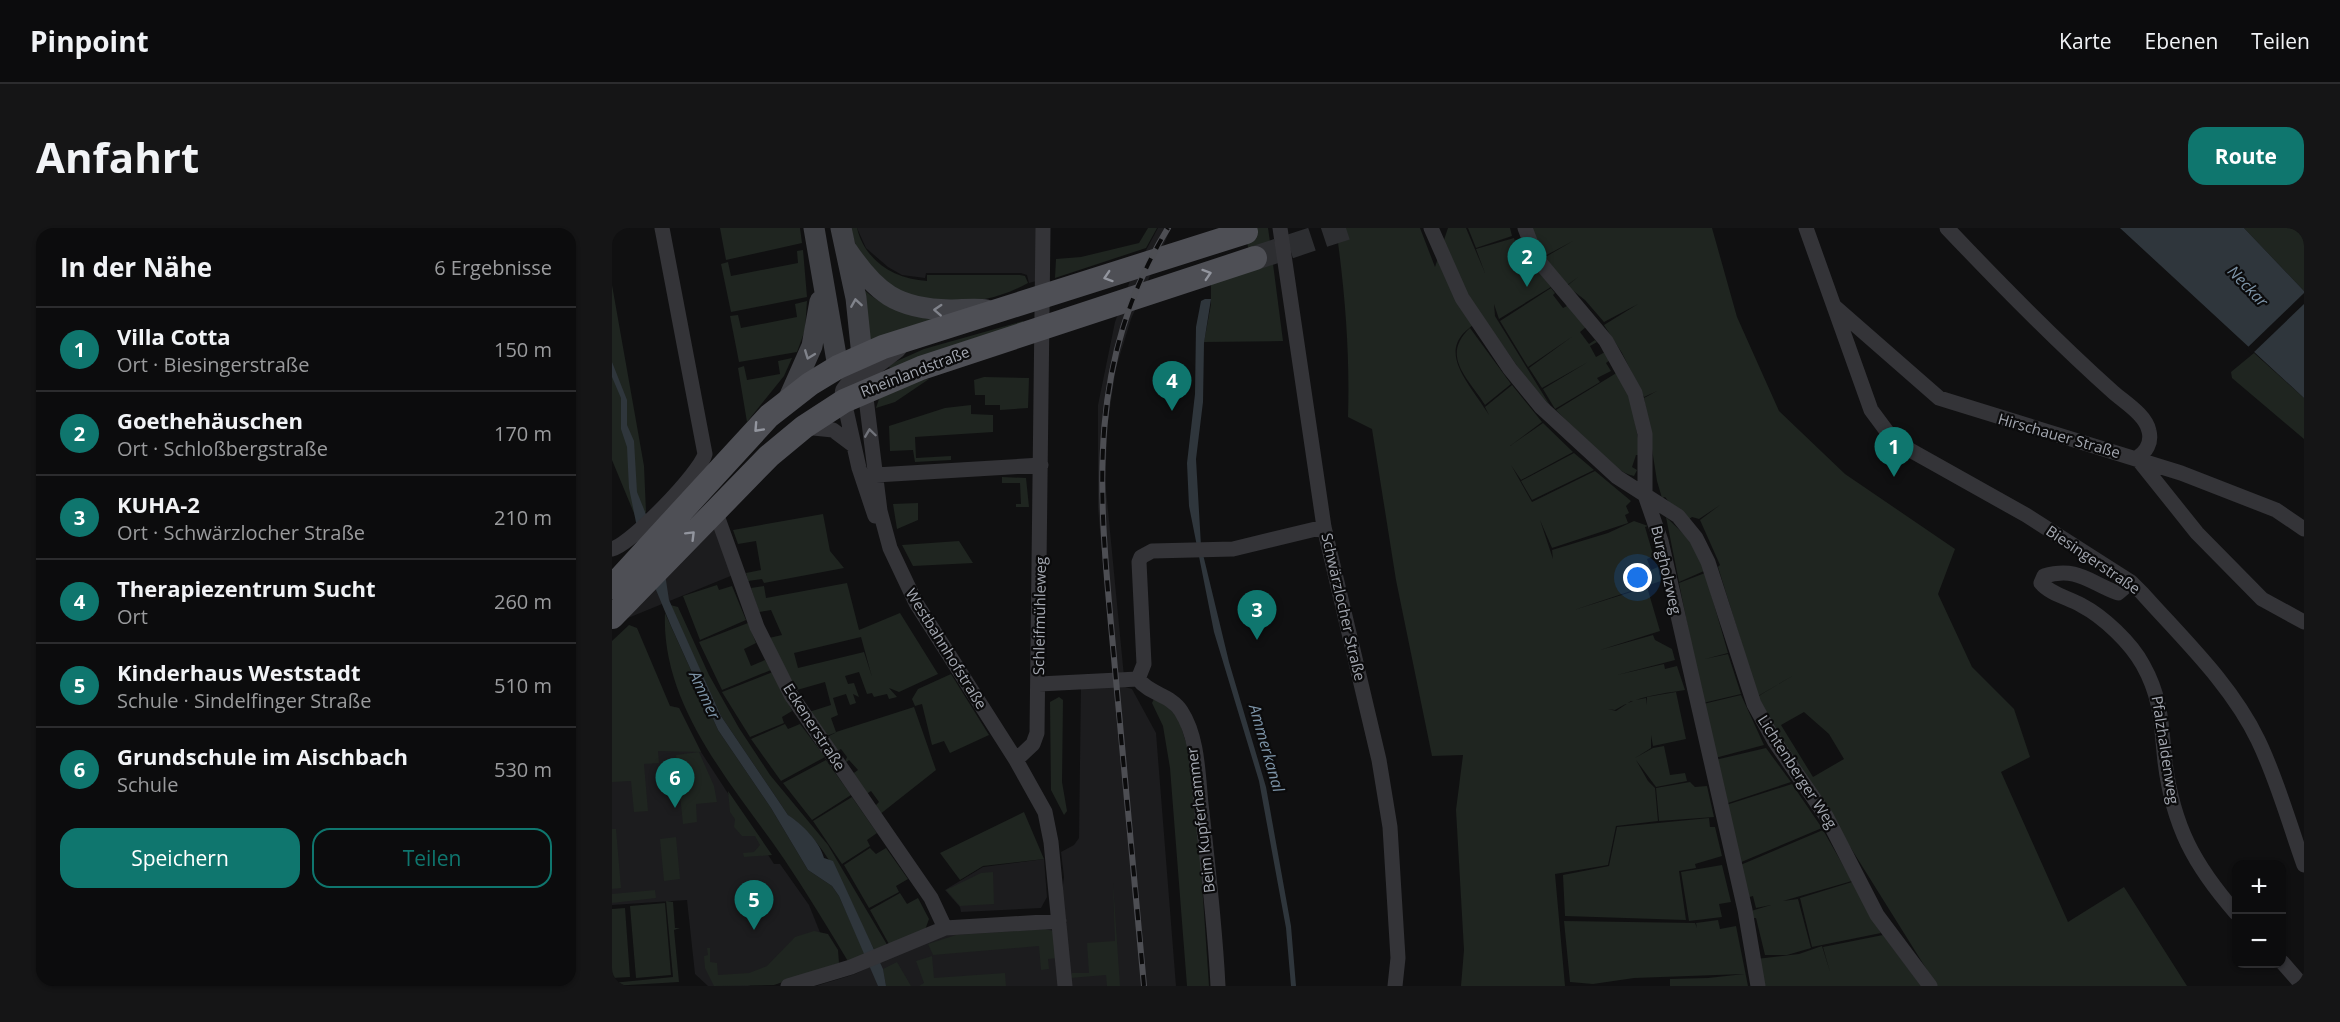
<!DOCTYPE html>
<html lang="de">
<head>
<meta charset="utf-8">
<style>
	:root { --surface:#0c0c0d; --page:#151516; --text:#f1f3f6; --muted:#9a9b9d; --line:#2c2c2e; --accent:#0f766e }
	body { margin:0; font-family:"Open Sans",sans-serif; background:var(--page); color:var(--text) }
	.controls { position:absolute; right:18px; bottom:18px; display:grid; overflow:hidden; border-radius:12px; box-shadow:0 2px 4px #0004 }
	.controls button { width:54px; height:54px; display:grid; place-items:center; padding:0; border:0; border-bottom:2px solid var(--line); background:var(--surface); color:var(--text); font:30px sans-serif }
	.you { position:absolute; left:1026px; top:350px; width:21px; height:21px; margin:-15px; border:4px solid #fff; border-radius:50%; background:#1a73e8; box-shadow:0 0 0 9px #1a73e833 }
	.badge { display:grid; place-items:center; width:39px; height:39px; border-radius:50%; background:var(--accent); color:#fff; font-size:20px; font-weight:700 }
	.pin { position:absolute; translate:-50% -50px; filter:drop-shadow(0 2px 3px #0008) }
	.pin::after { content:''; position:absolute; top:32px; width:21px; height:18px; background:inherit; clip-path:polygon(0 0,100% 0,50% 100%) }
	.list { margin:0; padding:0; list-style:none }
	h2 { display:flex; justify-content:space-between; align-items:center; height:78px; margin:0; padding:0 24px; font-size:26px }
	h2 small { font-size:20px; font-weight:400; color:var(--muted) }
	.list li { display:grid; grid-template-columns:39px 1fr auto; gap:18px; align-items:center; box-sizing:border-box; height:84px; padding:0 24px; border-top:2px solid var(--line) }
	.list b { display:block; font-size:22px; white-space:nowrap }
	.list p { margin:0; font-size:20px; white-space:nowrap; color:var(--muted) }
	.list em { font-size:20px; font-style:normal; color:var(--muted) }
	.actions { display:flex; gap:12px; padding:18px 24px }
	.actions a { flex:1; padding:14px 0; border:2px solid var(--accent); border-radius:18px; text-align:center; font-size:21px; color:var(--accent) }
	.actions .main { background:var(--accent); color:#fff }
	.map { position:relative; flex:none; width:1692px; height:758px; overflow:hidden; border-radius:18px }
	header { display:flex; align-items:center; gap:36px; box-sizing:border-box; height:84px; padding:0 30px; background:var(--surface); border-bottom:2px solid var(--line) }
	header strong { font-size:28px }
	nav { display:flex; gap:33px; margin-inline-start:auto; font-size:21px }
	.intro { display:flex; align-items:center; justify-content:space-between; box-sizing:border-box; height:144px; padding:0 36px }
	h1 { margin:0; font-size:42px }
	.button { padding:15px 27px; border-radius:18px; background:var(--accent); color:#fff; font-size:21px; font-weight:700 }
	main { display:flex; gap:36px; padding:0 36px }
	aside { flex:1; background:var(--surface); border-radius:18px; box-shadow:0 2px 4px #0004 }
	.map>svg:first-child { display:block }
	.built { fill:#1c1c1e }
	.green { fill:#1f2520; fill-rule:evenodd }
	.water { fill:#2f363c }
	.pier { fill:#101011 }
	.lines { fill:none; stroke-linecap:round; stroke-linejoin:round }
	.primary-tunnel { stroke:#2d2e31; stroke-width:24; stroke-dasharray:24 12; stroke-linecap:butt }
	.minor { stroke:#343438; stroke-width:15 }
	.tertiary { stroke:#343438; stroke-width:20 }
	.secondary { stroke:#404146; stroke-width:21 }
	.primary { stroke:#4e4f55; stroke-width:24 }
	.rail-casing { stroke:#4d4e53; stroke-width:6 }
	.rail { stroke:#0b0b0c; stroke-width:4; stroke-dasharray:11; stroke-linecap:butt }
	.oneway { stroke:#92959e }
	.oneway2 { stroke:#80838b }
	.oneway3 { stroke:#71737a }
	.labels { text-anchor:middle; stroke-width:4.5; stroke-linejoin:round; paint-order:stroke }
	.street-label { font-size:15px; fill:#a3a7b0; stroke:#0b0b0c }
	.water-label { font-size:16px; font-style:italic; fill:#7d94a8; stroke:#0b0b0c }
</style>
</head>
<body>
<header>
<strong>Pinpoint</strong>
<nav><a>Karte</a><a>Ebenen</a><a>Teilen</a></nav>
</header>
<div class="intro"><h1>Anfahrt</h1><a class="button">Route</a></div>
<main>
<aside>
<h2>In der Nähe<small>6 Ergebnisse</small></h2>
<ul class="list">
<li><span class="badge">1</span><div><b>Villa Cotta</b><p>Ort · Biesingerstraße</p></div><em>150 m</em></li>
<li><span class="badge">2</span><div><b>Goethehäuschen</b><p>Ort · Schloßbergstraße</p></div><em>170 m</em></li>
<li><span class="badge">3</span><div><b>KUHA-2</b><p>Ort · Schwärzlocher Straße</p></div><em>210 m</em></li>
<li><span class="badge">4</span><div><b>Therapiezentrum Sucht</b><p>Ort</p></div><em>260 m</em></li>
<li><span class="badge">5</span><div><b>Kinderhaus Weststadt</b><p>Schule · Sindelfinger Straße</p></div><em>510 m</em></li>
<li><span class="badge">6</span><div><b>Grundschule im Aischbach</b><p>Schule</p></div><em>530 m</em></li>
</ul>
<div class="actions"><a class="main">Speichern</a><a>Teilen</a></div>
</aside>
<div class="map">
<svg width="1692" height="758" viewBox="0 0 1692 758">
	<rect width="100%" height="100%" fill="#101011"/>
	<path class="built" d="M245,0H429L428,52L417,55L415,47L409,45H314L313,50L290,47L276,39L254,20Z
		M546,0H559L519,91L504,140L496,193L493,251L513,459L520,461L544,505L564,758H204L243,746L330,704L446,696L452,649L449,624L462,617L467,610L469,459L502,458L486,280V177L503,94L519,50Z
		M102,293L121,347L11,392Z
		M43,475L67,480L89,524L162,636H168L197,677L217,727L136,758H96L83,746L75,672L0,677V479Z
		M432,631L435,669L429,680L349,684L348,679L333,662L371,639Z"/>
	<path class="green" d="M108,0H188L190,15L114,32Z
		M238,0H245C253,33 282,51 315,53V47H408L413,48L416,55C370,80 342,73 292,71L246,25Z
		M536,0H545L534,20L443,50L444,31L469,29L527,15Z
		M638,0H656L659,21L655,27V37L661,36L671,113L592,114L599,76V56L637,22L635,15Z
		M724,0H808L823,39L836,0H854L873,45L864,21L902,10L906,24L916,30L939,59L887,91L882,76L883,88L939,179L915,152L872,91C817,118 855,151 877,187L873,179L900,157L930,194L898,218L931,195L961,224L909,252L899,237L920,274L983,243L1019,273L1014,278L1017,285L1013,287L1016,295L940,320L928,292L941,331L940,322L996,305L1022,293L1036,298L1033,299L1040,323H1043L1045,327L1035,331L1039,342L1046,339L1049,353L962,382L1035,359L1048,403L988,422L1041,407L1043,412L1060,421L1063,432L1005,447L1052,436L1053,441L1065,438L1073,462C1048,466 1025,468 1003,482L996,481L1004,483L1019,473L1034,470L1035,477V469L1064,464L1074,511L1041,518L1039,507V520L1023,530L1041,520L1052,518L1058,547L1073,545L1075,553L1044,559L1024,532L1036,553L1043,560L1046,593L1004,598L996,637L943,646L953,758H849L852,722L844,582L851,527L820,528L784,352L760,201L736,189C738,126 733,63 724,0Z
		M856,0H898L900,8L864,20Z
		M917,0H1100L1125,89L1167,183L1233,246L1343,321L1326,366L1360,439L1402,481L1418,529L1389,544L1456,694L1512,659L1575,758H1325L1202,561L1178,529L1145,469L1182,447L1146,468L1106,339L1108,337L1088,292L1108,277L1087,291L1080,289L1073,294L1053,269L1050,270L1045,253L1032,170L1045,163L1032,169L1010,125L992,97L1026,76L992,94L973,72L955,58L966,49L954,58L930,31L961,13L929,30ZM1192,484L1217,506L1232,531L1201,549L1169,497Z
		M1632,0H1692V63Z
		M191,22L195,69L119,84L109,36L116,34L119,48L186,35L185,23Z
		M0,57L32,238L34,284L24,290L0,232Z
		M250,60C272,80 294,87 323,92L258,116Z
		M939,60L943,65L941,67L951,80L957,77L974,99L968,104L977,116L983,112L985,114L978,118L984,129L993,124L998,132L994,135L999,143L985,150L988,154L943,181L931,161L976,134L930,160L917,140L961,108L916,139L888,93Z
		M195,73L193,102L185,124L127,134L118,88L126,87L129,100L185,89L183,76Z
		M411,93V98L289,138L278,140L276,137L312,121Z
		M858,100L899,156L873,177C856,150 828,128 858,100Z
		M1642,125L1692,170V211L1620,150L1619,144Z
		M180,130L172,148L135,194L126,140L132,138L135,152L168,146L166,133Z
		M1006,144L1019,173L1028,221V227H1024L1020,239L1025,242L1022,248C999,244 961,199 944,182Z
		M372,149L417,150L416,180L388,182V177H373V167H363L362,152Z
		M317,151L283,174L264,180L267,171L300,152Z
		M359,177V186L381,187V204L303,209L304,230L339,228V232L303,234L301,222L278,223L277,198L333,180Z
		M962,225L982,242L920,272L909,253Z
		M390,249L414,250L417,279H404V276H409L408,255H390Z
		M306,275V292L285,301L281,276Z
		M211,286L218,323L232,340L152,355L150,351L136,353L134,345L149,342L144,313L126,316L121,302Z
		M1054,289L1082,316L1092,343L1067,354Z
		M347,313L361,335L301,338L290,317Z
		M1093,345L1116,425L1093,431L1116,426L1129,466L1091,475L1067,355Z
		M235,355L247,402L288,385L326,446L287,464L277,460L285,469L277,471L275,466L262,469L260,465L255,466L247,444L233,448L236,456L242,455L247,469L241,466L244,475L238,477L234,466L221,470L226,487L219,490L224,504L302,479L324,542L267,587L262,579L267,574L259,563L253,567L239,547L246,542L237,532L232,536L235,529L229,521L223,524L213,510L225,504L212,509L197,484L219,477L213,454L185,462L157,410L170,407L159,382L147,384L139,360L152,358L154,370ZM249,409L260,449L252,424L186,440L182,425Z
		M105,357L107,362L120,358L134,392L88,412L71,368Z
		M58,377L66,379L97,447L127,500L158,547L216,617L277,720L264,725C238,676 221,619 176,587L109,488Z
		M53,385L106,502L159,580L196,642L220,658L227,668L253,726L237,735C216,700 195,665 172,631C122,558 49,479 53,385Z
		M136,395L144,415L132,421L139,438L153,432L159,442L110,462L87,414Z
		M17,397L25,400L58,478L67,480L89,524L46,523L47,535L32,536L36,583L22,584L19,553L0,554V413Z
		M161,444L180,483L170,489L172,495L138,509L110,464Z
		M339,446L377,507L338,525L332,513L320,517L310,476L303,478L300,471L306,461Z
		M1129,467L1152,517L1103,530L1091,476Z
		M447,469L451,472L450,554L455,583L452,587L439,562L438,474Z
		M549,470L567,492L579,531L586,597L597,758H575L558,540L551,498L540,475L542,471Z
		M173,496L176,501L188,496L213,529L169,553L139,511Z
		M1154,520L1179,554L1113,576L1103,532Z
		M87,524L102,558L105,574L84,576L85,594L71,596L64,527Z
		M214,532L239,567L200,592L171,555Z
		M1078,554L1083,559L1095,558L1102,589L1047,593L1044,560Z
		M1180,556L1210,600L1127,635L1114,577Z
		M116,563L160,627L132,629L131,625L142,624L148,617L143,608H130L122,599L123,591L118,584Z
		M240,569L265,605L255,612L258,618L230,636L201,593Z
		M412,584L432,631L371,638L348,652L328,625Z
		M1097,590L1098,599H1103L1110,628L1083,636L1084,640L1067,643L1074,692L953,688L951,647L997,638L1005,599Z
		M0,601H4L9,660L0,661Z
		M1211,602L1240,653L1171,673L1186,671L1199,720L1175,727H1153L1144,690H1140L1139,683L1159,677L1144,680L1141,668L1134,670L1126,638Z
		M64,609L68,651L52,653L48,611Z
		M258,620L264,626L274,620L296,651L284,658L287,664L257,680L232,637Z
		M1110,637L1119,674L1107,676L1110,689L1077,693L1069,644Z
		M381,644L382,676L348,678L334,662L369,645Z
		M1240,654L1269,705L1200,719L1188,670Z
		M501,655L508,758H495L494,747L458,750L460,745H477L475,715L503,713Z
		M43,662L44,670L0,675V666Z
		M288,665L295,676L306,670L317,691L313,702L278,718L258,682Z
		M54,673L61,674L63,700H68L62,702L67,754L0,758V755L61,749Z
		M53,675L59,747L24,750L18,678Z
		M13,680L18,749L0,750V681Z
		M1106,692L1108,701L1124,698L1136,758H1058V751L1096,750L1132,746L1022,750L981,756L958,754L952,693L1083,695L1085,700L1084,695Z
		M433,701L441,703L446,730L436,731L437,741L429,742L427,718L321,727L316,716L344,707Z
		M202,703L216,706L226,722L227,735L162,757L102,758L93,740L92,728L96,727L95,720H98V734L105,735L106,747L137,745L155,738L183,709Z
		M1271,707L1309,758H1150L1144,731L1187,726L1210,718L1218,744L1211,719Z
		M320,728L322,750L393,745L394,758H307L312,755L304,733Z
		M285,734L299,758H274L271,741Z"/>
	<path class="water" d="M1508,0H1632L1692,63V170Z
		M593,71H599L592,115L591,174L584,231L589,318L617,434L654,559L679,698L684,758H679L674,700L647,553L602,404L577,278L575,235L583,166L584,99L589,73Z
		M0,134L15,172V197L22,213L25,264L50,326L57,372L109,488L176,587C190,596 208,614 212,630L221,633L271,741L274,758H266L227,668L220,658L196,642L159,580L106,502L59,398L42,357L27,309L17,260L15,219L9,201V170L0,149Z"/>
	<path class="pier" d="M1692,65V76L1640,126L1634,121Z"/>
	<g class="lines">
		<path class="primary-tunnel" d="M643,30L734,0"/>
		<path class="minor" d="M668,0L712,299L767,532L778,599L786,730L783,758
			M819,0L850,70L898,141L929,179L1005,249L1066,288L1084,310L1096,334L1142,476L1163,514L1214,588L1265,687L1318,758
			M913,0L925,31L994,113L1023,165L1033,206V267L1049,313L1133,682L1146,758
			M1194,0L1259,182L1282,213L1414,287L1519,354L1530,365C1571,411 1619,456 1646,512C1665,551 1677,595 1692,637
			M1335,0C1388,56 1443,112 1501,164C1512,174 1534,187 1537,203C1540,215 1534,224 1525,230
			M1223,79L1327,170L1569,245L1664,282L1692,301
			M253,162L268,283L278,320L304,375L404,532L433,584L439,614L453,758
			M232,173L247,240L263,288
			M192,199L221,202L241,217
			M1525,230L1585,305L1650,371L1692,394
			M264,247L429,237
			M103,282L145,399L179,467L319,670L333,700
			M0,321C19,316 88,245 93,226L50,0
			M1519,354L1506,365C1478,355 1466,338 1432,348L1429,355C1438,366 1457,370 1469,377C1492,389 1519,415 1531,437C1550,471 1549,497 1553,534C1561,598 1582,637 1624,685
			M526,451C537,466 559,467 569,483C586,509 586,547 589,576C596,637 603,697 606,758
			M427,456L526,451L532,436L527,334L529,329L540,323L621,321L712,299
			M404,532L421,516L425,505L431,0
			M1670,734L1691,758
			M176,758L239,739L333,700L447,693"/>
		<path class="tertiary" d="M232,173L233,163L239,155L285,120"/>
		<path class="secondary" d="M202,0L226,139
			M229,0L244,70L250,128
			M235,22C264,65 285,81 338,82C350,82 363,80 375,82
			M176,172L200,118L208,73"/>
		<path class="primary" d="M0,359L157,188L198,156L226,139L271,119L634,4
			M0,389L157,228L192,199L232,173L309,140L643,30"/>
		<defs>
			<path id="rail" d="M532,758C523,652 512,547 503,441C489,281 468,145 556,0"/>
		</defs>
		<use href="#rail" class="rail-casing"/>
		<use href="#rail" class="rail"/>
	</g>
	<defs><path id="oneway-chevron" d="M-2-3.5L2.5 0L-2 3.5" fill="none" stroke-width="1.6" stroke-linecap="round" stroke-linejoin="round" transform="scale(1.5)"/></defs>
	<g class="oneway">
		<use href="#oneway-chevron" transform="translate(595 46) rotate(-18)"/>
		<use href="#oneway-chevron" transform="translate(496 49) rotate(162)"/>
		<use href="#oneway-chevron" transform="translate(146 200) rotate(133)"/>
		<use href="#oneway-chevron" transform="translate(79 307) rotate(-45)"/>
	</g>
	<g class="oneway2">
		<use href="#oneway-chevron" transform="translate(244 75) rotate(-99)"/>
		<use href="#oneway-chevron" transform="translate(326 82) rotate(-177)"/>
		<use href="#oneway-chevron" transform="translate(197 127) rotate(111)"/>
	</g>
	<use class="oneway3" href="#oneway-chevron" transform="translate(258 205) rotate(-98)"/>
	<g class="labels">
		<g class="street-label">
			<text transform="translate(303 144) rotate(-21)" y="5">Rheinlandstraße</text>
			<text transform="translate(1447 208) rotate(16)" y="5">Hirschauer Straße</text>
			<text transform="translate(1481 332) rotate(34)" y="5">Biesingerstraße</text>
			<text transform="translate(1054 342) rotate(77)" y="5">Burgholzweg</text>
			<text transform="translate(731 379) rotate(77)" y="5">Schwärzlocher Straße</text>
			<text transform="translate(428 388) rotate(-89)" y="5">Schleifmühleweg</text>
			<text transform="translate(334 421) rotate(58)" y="5">Westbahnhofstraße</text>
			<text transform="translate(202 499) rotate(57)" y="5">Eckenerstraße</text>
			<text transform="translate(1553 522) rotate(81)" y="5">Pfalzhaldenweg</text>
			<text transform="translate(1185 544) rotate(57)" y="5">Lichtenberger Weg</text>
			<text transform="translate(589 592) rotate(-97)" y="5">Beim Kupferhammer</text>
		</g>
		<g class="water-label">
			<text transform="translate(1636 58) rotate(46)" y="6">Neckar</text>
			<text transform="translate(93 467) rotate(65)" y="6">Ammer</text>
			<text transform="translate(655 520) rotate(74)" y="6">Ammerkanal</text>
		</g>
	</g>
</svg>
<div class="controls">
<button>+</button>
<button>−</button>
</div>
<div class="you"></div>
<div class="pin badge" style="left:1282px;top:249px">1</div>
<div class="pin badge" style="left:915px;top:59px">2</div>
<div class="pin badge" style="left:645px;top:412px">3</div>
<div class="pin badge" style="left:560px;top:183px">4</div>
<div class="pin badge" style="left:142px;top:702px">5</div>
<div class="pin badge" style="left:63px;top:580px">6</div>
</div>
</main>
</body>
</html>
